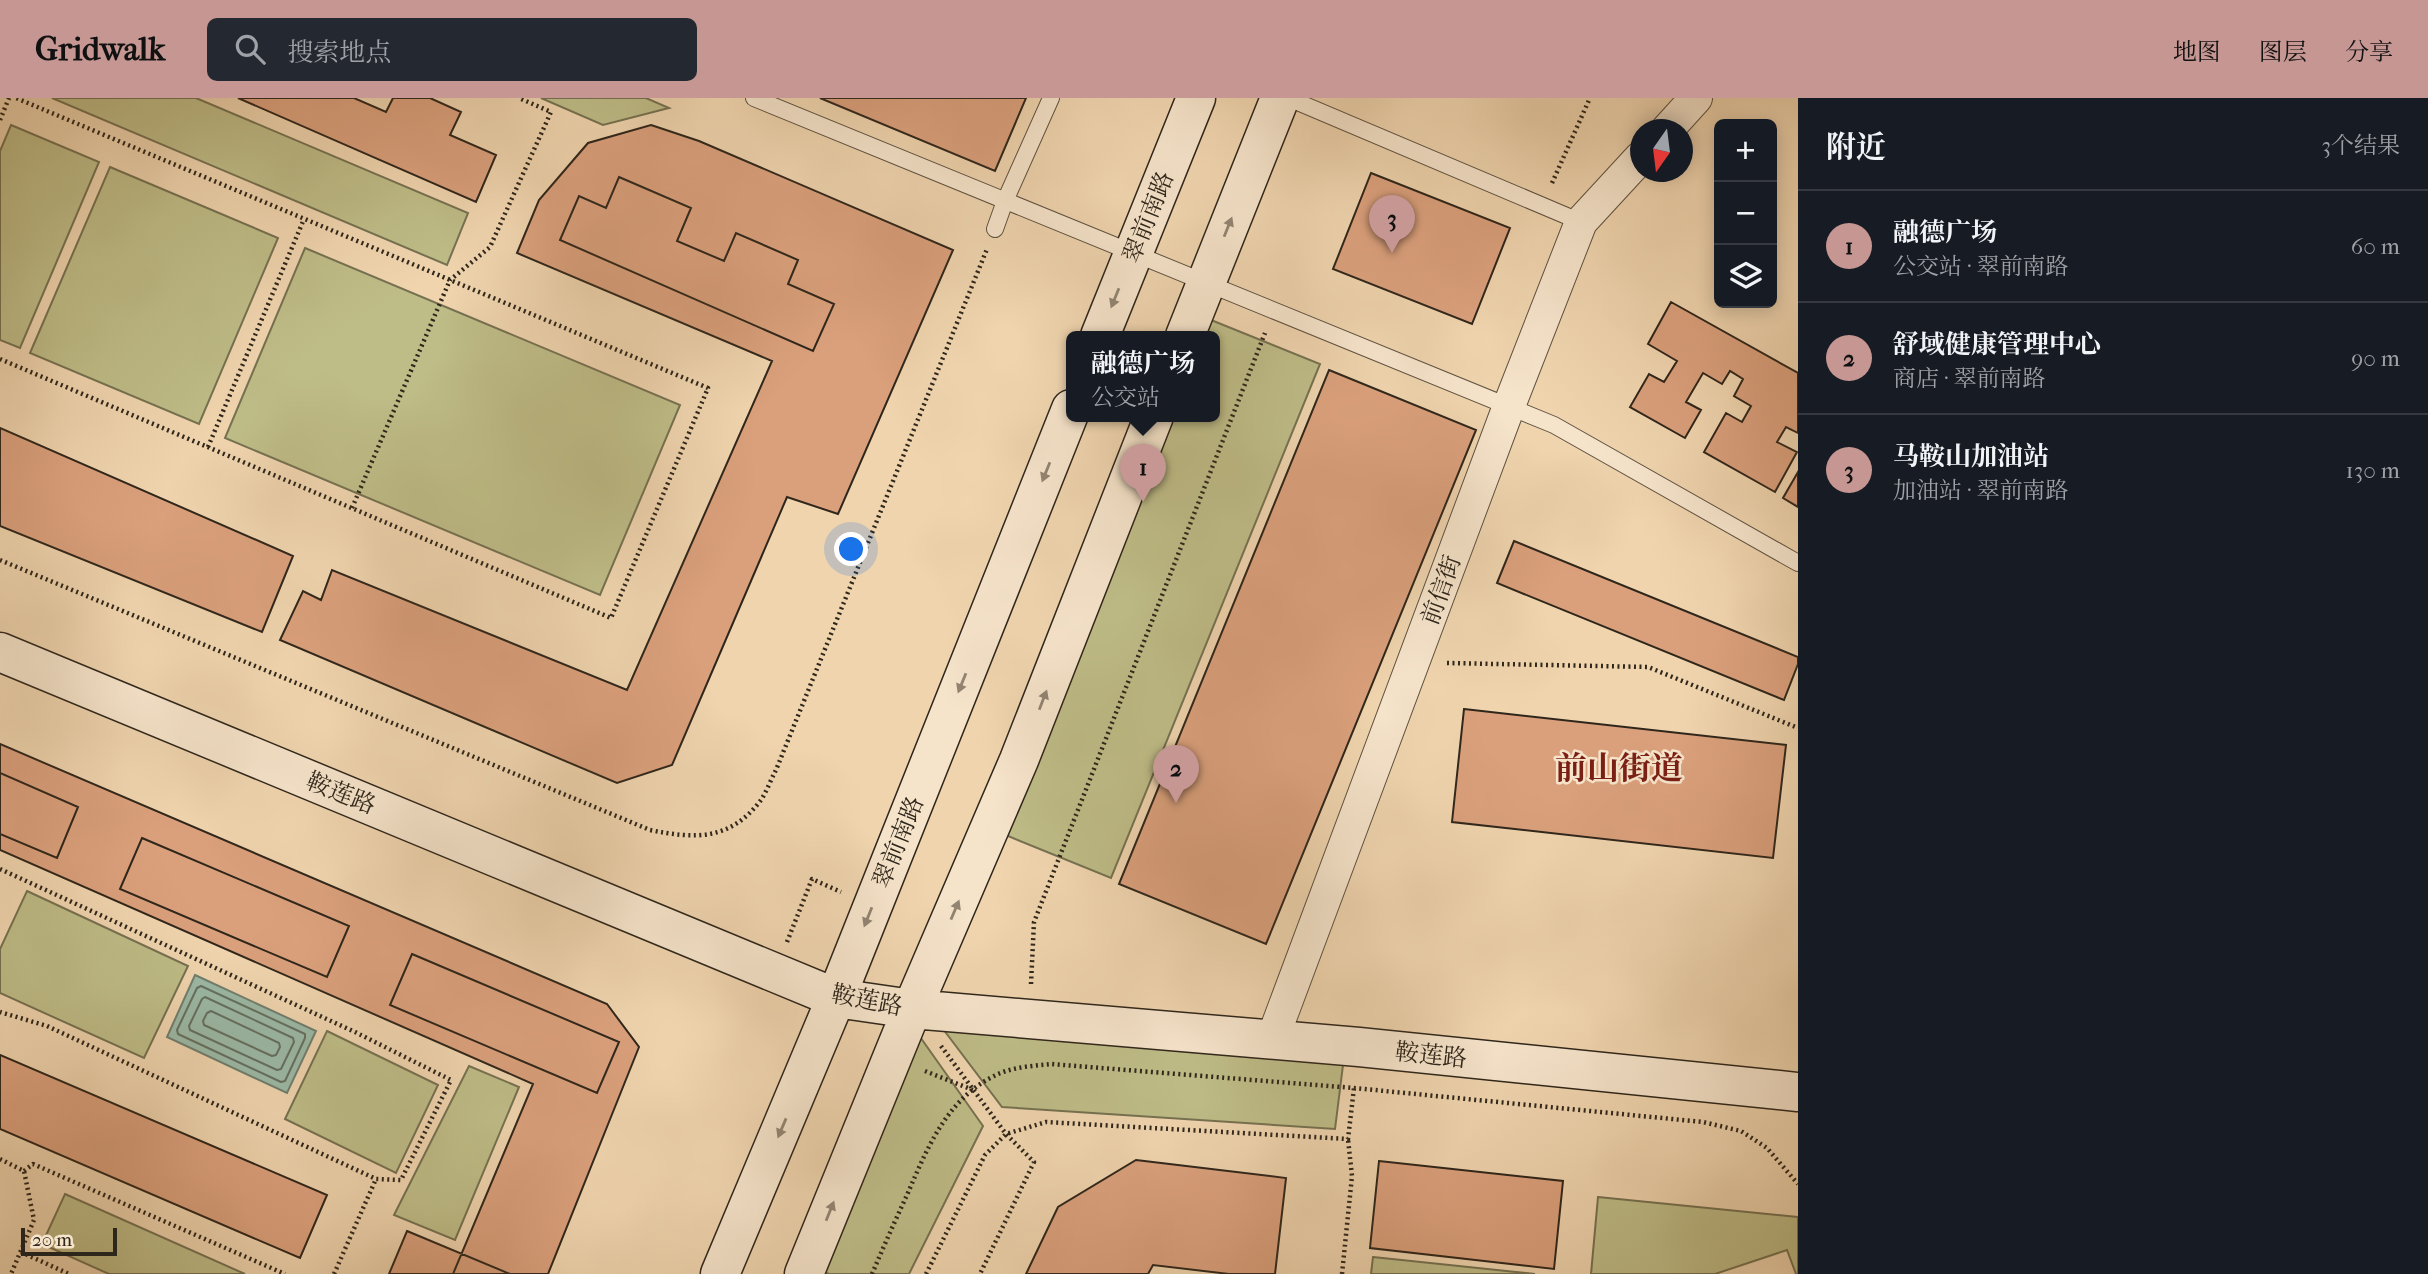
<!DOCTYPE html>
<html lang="zh">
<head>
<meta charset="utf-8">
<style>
	:root { --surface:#171b24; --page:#242831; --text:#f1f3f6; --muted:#9ea1a6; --line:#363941; --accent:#c59692 }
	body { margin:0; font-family:"IM FELL French Canon","Noto Serif SC",serif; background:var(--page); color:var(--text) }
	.controls { position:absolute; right:21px; top:21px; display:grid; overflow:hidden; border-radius:10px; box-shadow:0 4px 18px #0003 }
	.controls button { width:63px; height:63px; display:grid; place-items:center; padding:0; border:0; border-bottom:2px solid var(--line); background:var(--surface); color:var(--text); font:35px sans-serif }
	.compass { position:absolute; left:1630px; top:21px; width:63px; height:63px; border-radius:50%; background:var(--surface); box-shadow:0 4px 18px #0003; rotate:194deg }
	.scale { position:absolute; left:21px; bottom:18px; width:96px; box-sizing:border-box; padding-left:7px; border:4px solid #2f261b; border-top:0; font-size:19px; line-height:24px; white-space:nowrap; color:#2f261b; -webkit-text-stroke:5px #f5e3ca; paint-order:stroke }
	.you { position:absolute; left:852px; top:452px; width:24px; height:24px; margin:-18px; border:5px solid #fff; border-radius:50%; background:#1a73e8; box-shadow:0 0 0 10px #1a73e833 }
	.badge { display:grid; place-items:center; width:46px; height:46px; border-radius:50%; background:var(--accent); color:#111; font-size:23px; font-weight:700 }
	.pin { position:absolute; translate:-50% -58px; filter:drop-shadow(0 2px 4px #0008) }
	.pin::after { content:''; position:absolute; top:37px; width:24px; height:21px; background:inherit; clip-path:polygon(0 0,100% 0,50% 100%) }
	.popup { position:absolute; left:1066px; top:233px; width:154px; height:91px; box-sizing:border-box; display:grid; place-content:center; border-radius:10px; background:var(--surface); filter:drop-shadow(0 2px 5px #0005); font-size:23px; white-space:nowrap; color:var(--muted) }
	.popup b { font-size:26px; color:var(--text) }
	.popup::after { content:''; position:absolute; left:50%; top:100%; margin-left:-14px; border:14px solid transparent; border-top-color:var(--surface) }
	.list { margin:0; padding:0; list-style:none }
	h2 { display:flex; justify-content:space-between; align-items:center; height:91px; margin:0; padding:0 28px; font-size:30px }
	h2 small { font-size:23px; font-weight:400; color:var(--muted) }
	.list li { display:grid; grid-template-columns:46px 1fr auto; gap:21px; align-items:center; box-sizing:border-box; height:112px; padding:0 28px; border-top:2px solid var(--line) }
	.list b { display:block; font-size:26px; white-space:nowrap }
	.list p { margin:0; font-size:23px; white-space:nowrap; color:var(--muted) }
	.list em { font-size:23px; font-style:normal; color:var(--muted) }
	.icon { flex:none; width:38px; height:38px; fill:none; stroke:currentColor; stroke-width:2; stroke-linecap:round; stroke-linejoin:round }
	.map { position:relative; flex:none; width:1798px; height:1176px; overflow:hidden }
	header { display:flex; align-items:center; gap:42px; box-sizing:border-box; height:98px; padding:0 35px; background:var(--accent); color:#111 }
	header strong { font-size:33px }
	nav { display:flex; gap:38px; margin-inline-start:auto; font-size:24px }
	.search { width:490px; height:63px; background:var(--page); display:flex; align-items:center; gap:18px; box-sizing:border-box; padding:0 24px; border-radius:10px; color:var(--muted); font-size:26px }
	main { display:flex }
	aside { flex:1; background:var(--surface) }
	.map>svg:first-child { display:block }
	.green { fill:#bebc87; stroke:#767151; stroke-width:2 }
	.water { fill:#9bb9a6; stroke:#707e6e; stroke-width:2 }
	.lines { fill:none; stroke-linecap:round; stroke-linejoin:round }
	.shore { stroke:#657060; stroke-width:2 }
	.building { fill:#daa07c; stroke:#2f261b; stroke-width:2 }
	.lane-casing { stroke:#5f5240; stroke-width:18 }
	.street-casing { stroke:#5f5240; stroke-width:34 }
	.secondary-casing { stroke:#2f261b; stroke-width:41 }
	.path { stroke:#2f261b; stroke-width:4.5; stroke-dasharray:2 3.5; stroke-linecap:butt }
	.lane { stroke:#f5e3ca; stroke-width:16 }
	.street { stroke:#f5e3ca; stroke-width:32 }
	.secondary { stroke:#f5e3ca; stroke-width:38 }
	.oneway { fill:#928472 }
	.labels { text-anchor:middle; stroke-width:5; stroke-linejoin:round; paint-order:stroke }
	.street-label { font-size:24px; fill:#2f261b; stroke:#f5e3ca }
	.district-label { font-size:32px; font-weight:bold; fill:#7a1f14; stroke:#f5e3ca }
</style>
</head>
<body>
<header>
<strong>Gridwalk</strong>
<div class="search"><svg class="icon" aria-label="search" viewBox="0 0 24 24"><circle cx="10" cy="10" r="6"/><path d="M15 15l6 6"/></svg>搜索地点</div>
<nav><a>地图</a><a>图层</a><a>分享</a></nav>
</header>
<main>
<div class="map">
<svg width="1798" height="1176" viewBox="0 0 1798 1176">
	<rect width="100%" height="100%" fill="#efd4ae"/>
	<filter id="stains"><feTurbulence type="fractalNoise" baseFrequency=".00286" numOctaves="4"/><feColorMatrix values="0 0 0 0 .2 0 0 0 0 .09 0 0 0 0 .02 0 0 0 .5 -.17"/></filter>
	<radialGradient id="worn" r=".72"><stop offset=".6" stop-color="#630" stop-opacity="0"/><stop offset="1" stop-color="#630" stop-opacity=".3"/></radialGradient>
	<path class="green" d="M52,0H196L468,115L447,167Z
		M541,0H646L669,10L603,27Z
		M11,27L99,64L20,250L0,242V53Z
		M110,69L278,140L199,326L30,255Z
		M305,150L680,307L600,497L225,340Z
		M1211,222L1320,266L1111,780L1003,736L1172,318H1215V238H1205Z
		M27,793L188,868L144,960L0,895V851Z
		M937,923L1344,959L1335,1031L1002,1009Z
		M327,933L438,987L396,1075L285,1021Z
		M918,936L983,1028L909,1176H829L818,1171Z
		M469,968L519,989L455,1142L394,1117Z
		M65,1096L245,1176H109L42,1146Z
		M1598,1099L1798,1119V1176H1796L1787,1152L1715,1176H1591Z
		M1373,1159L1535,1176H1371Z"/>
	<path class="water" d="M195,877L316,933L287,995L167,939Z"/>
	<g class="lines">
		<path class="shore" d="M201,888L305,936V940L285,983L281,984L178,936L177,932L197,890Z
			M205,899L293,940L294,944L281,971L277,972L190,932L189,928L202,901Z
			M211,913L279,945L280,949L276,957L272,958L204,927L203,923L207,915Z"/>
	</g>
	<path class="building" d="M238,0H354L386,14L393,0H430L461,14L450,37L496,57L476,104Z
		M820,0H1026L995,73Z
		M651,27L699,43L953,152L838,416L787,399L672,667L617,685L280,542L303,493L321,502L332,472L627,592L772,263L517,155L539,102L588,45Z
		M1371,75L1510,130L1472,226L1333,171Z
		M619,79L691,110L677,143L724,163L736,135L798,162L788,186L834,206L813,253L560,142L579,98L606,110Z
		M1671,204L1798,275V335L1786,329L1777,344L1797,354L1775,394L1704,354L1726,315L1742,324L1751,308L1734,298L1743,281L1730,273L1722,286L1703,275L1686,304L1701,312L1685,340L1630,309L1649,276L1664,284L1677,263L1648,246Z
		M1329,272L1476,332L1266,846L1119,786Z
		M0,330L293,458L262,534L0,428Z
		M1798,374V409L1783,400Z
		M1514,443L1798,559V566L1784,602L1497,485Z
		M1464,611L1786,647L1773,760L1452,724Z
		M0,646L607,906L639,949L548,1176H453L533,986L0,752Z
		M0,675L78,709L57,760L0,736Z
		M142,740L349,828L327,879L120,791Z
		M412,856L619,944L597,995L390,907Z
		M0,957L327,1097L300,1160L0,1031Z
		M1136,1062L1286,1080L1275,1176H1229L1153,1167L1148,1176H1026L1058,1109Z
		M1379,1063L1563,1083L1554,1171L1370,1150Z
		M407,1133L510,1176H389Z"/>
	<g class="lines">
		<defs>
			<path id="lane" d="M754,0L1554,327L1798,465
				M1288,0L1581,124
				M995,131L1005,103L1051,0"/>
			<path id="street" d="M1667,32L1696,0
				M1272,942L1509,308L1581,124L1640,60"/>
			<path id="secondary" d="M1100,238L1196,0
				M1185,238L1280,0
				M0,554L836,900L912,911L1359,949L1798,994
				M720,1176L836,900L1071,311
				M804,1176L912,911L1019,662L1154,318"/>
		</defs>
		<use href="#lane" class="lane-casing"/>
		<use href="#street" class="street-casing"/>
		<use href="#secondary" class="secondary-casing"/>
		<path class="path" d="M0,22L9,0
			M1552,85L1590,0
			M0,261L611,520L708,290L16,0
			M208,349L304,121
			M352,410L450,182L490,149L551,14L519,0
			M0,462L650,732C695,741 730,743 761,702C767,693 771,681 776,672L987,151
			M1447,565L1648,569L1798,630
			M0,771L355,934L451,982L401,1082L376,1081L47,928L0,914
			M787,844L812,781L841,794
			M1031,886L1034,824L1265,235
			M941,948L1006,1036L1034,1064L980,1176
			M925,973L973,992
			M0,1061L24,1073L34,1122L11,1176
			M24,1073L33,1066L285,1176
			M21,1154L69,1176
			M334,1176L376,1081
			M872,1176C883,1150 895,1123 907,1097C927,1051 946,1002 994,978C1011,969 1032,968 1051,966L1354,990L1703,1024L1741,1033L1767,1050L1798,1086
			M926,1176L985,1057L1006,1036L1046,1024L1348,1041L1354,990
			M1342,1176L1352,1078L1348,1041"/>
		<use href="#lane" class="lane"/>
		<use href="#street" class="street"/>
		<use href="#secondary" class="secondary"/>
	</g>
	<defs><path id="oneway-solid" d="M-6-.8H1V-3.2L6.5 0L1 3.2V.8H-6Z" transform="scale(1.75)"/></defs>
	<g class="oneway">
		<use href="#oneway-solid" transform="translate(1228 129) rotate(-68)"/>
		<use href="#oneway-solid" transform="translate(1115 200) rotate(112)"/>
		<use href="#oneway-solid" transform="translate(1046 374) rotate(112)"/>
		<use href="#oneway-solid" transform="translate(962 585) rotate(112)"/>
		<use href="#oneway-solid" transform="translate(1043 602) rotate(-69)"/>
		<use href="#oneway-solid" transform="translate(955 812) rotate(-67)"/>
		<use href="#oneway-solid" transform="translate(868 819) rotate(112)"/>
		<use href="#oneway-solid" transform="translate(782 1030) rotate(113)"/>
		<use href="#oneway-solid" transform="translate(830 1113) rotate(-68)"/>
	</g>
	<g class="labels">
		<g class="street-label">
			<text transform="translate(1148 119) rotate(-68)" y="8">翠前南路</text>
			<text transform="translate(1441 492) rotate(-70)" y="8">前信街</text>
			<text transform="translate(341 695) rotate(22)" y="8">鞍莲路</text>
			<text transform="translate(898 744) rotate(-68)" y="8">翠前南路</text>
			<text transform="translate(867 902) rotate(11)" y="8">鞍莲路</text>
			<text transform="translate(1431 957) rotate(6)" y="8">鞍莲路</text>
		</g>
		<g class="district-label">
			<text x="1619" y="681">前山街道</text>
		</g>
	</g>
	<rect width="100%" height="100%" filter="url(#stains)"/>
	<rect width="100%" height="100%" fill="url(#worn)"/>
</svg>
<div class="controls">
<button>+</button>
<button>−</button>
<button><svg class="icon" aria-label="layers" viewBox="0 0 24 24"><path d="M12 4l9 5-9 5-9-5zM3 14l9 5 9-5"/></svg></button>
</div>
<svg class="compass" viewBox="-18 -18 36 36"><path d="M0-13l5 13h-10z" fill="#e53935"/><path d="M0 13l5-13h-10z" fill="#9ea1a6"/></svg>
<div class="scale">20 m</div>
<div class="you"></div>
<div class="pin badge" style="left:1143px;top:404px">1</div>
<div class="popup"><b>融德广场</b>公交站</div>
<div class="pin badge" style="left:1176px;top:705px">2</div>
<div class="pin badge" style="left:1392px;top:155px">3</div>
</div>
<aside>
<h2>附近<small>3个结果</small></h2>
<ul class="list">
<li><span class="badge">1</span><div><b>融德广场</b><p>公交站 · 翠前南路</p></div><em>60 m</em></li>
<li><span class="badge">2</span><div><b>舒域健康管理中心</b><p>商店 · 翠前南路</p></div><em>90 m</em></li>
<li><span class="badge">3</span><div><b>马鞍山加油站</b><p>加油站 · 翠前南路</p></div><em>130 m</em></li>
</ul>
</aside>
</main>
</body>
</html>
